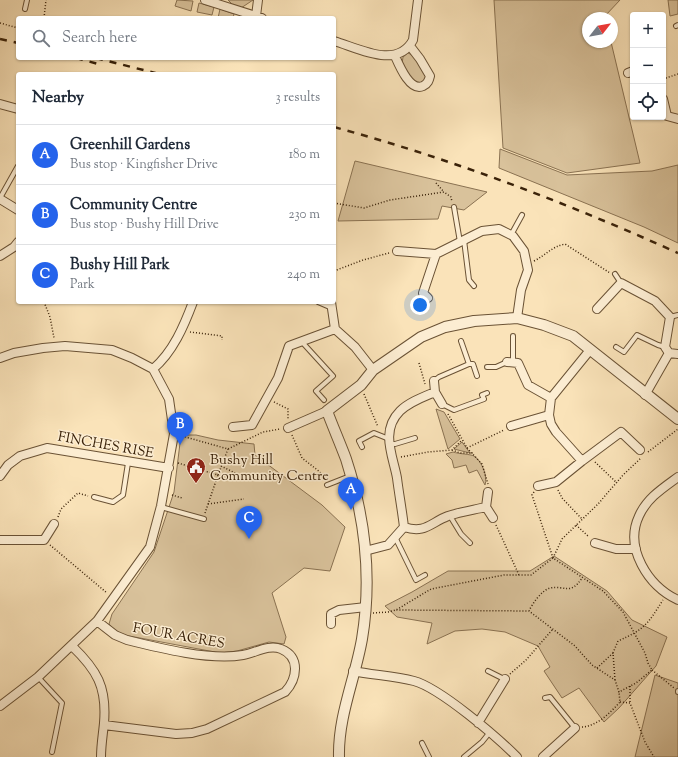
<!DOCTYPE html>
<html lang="en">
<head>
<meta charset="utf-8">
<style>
	:root { --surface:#fff; --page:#f6f6f7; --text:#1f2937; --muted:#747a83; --line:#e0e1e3; --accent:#2563eb }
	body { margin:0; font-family:"Sorts Mill Goudy",serif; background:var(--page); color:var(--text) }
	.controls { position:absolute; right:12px; top:12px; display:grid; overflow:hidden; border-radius:4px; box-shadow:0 1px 3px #0004 }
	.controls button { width:36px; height:36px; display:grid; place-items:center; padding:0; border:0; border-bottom:1px solid var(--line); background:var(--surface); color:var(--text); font:20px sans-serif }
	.compass { position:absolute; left:582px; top:12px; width:36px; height:36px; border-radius:50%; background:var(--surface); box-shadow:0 1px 3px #0004; rotate:59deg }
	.you { position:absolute; left:420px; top:305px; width:14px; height:14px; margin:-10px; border:3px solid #fff; border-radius:50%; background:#1a73e8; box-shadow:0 0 0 6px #1a73e833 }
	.badge { display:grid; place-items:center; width:26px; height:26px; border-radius:50%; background:var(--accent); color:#fff; font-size:13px; font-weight:700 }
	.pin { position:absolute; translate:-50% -33px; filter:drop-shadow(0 1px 2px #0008) }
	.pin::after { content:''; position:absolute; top:21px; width:14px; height:12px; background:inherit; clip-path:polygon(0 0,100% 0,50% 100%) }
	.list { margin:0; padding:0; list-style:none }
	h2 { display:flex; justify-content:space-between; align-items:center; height:52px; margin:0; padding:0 16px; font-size:17px }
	h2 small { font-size:13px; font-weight:400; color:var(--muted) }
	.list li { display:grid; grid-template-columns:26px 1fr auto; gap:12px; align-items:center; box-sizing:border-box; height:60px; padding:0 16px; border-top:1px solid var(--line) }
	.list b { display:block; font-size:15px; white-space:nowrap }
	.list p { margin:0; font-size:13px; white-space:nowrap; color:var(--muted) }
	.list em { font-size:13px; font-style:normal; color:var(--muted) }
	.icon { flex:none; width:22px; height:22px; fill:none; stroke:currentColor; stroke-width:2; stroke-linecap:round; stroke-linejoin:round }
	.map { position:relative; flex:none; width:678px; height:757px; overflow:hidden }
	.search { position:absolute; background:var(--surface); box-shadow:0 1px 3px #0004; left:16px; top:16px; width:320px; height:44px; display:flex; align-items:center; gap:10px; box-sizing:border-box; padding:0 14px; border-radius:4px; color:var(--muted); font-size:15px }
	.panel { position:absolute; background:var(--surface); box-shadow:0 1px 3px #0004; left:16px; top:72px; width:320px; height:232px; border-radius:4px }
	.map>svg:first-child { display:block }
	.green { fill:#d9c29b; stroke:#8a7252 }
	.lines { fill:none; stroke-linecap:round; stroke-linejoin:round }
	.service-casing { stroke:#6a5235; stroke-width:6 }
	.minor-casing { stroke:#6a5235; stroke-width:10 }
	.tertiary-casing { stroke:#6a5235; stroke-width:12 }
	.path { stroke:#3a2209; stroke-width:1.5; stroke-dasharray:1 2; stroke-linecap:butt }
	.service { stroke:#fcedd2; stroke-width:4 }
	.minor { stroke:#fcedd2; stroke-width:8 }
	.tertiary { stroke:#fcedd2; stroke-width:10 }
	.rail { stroke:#3a2209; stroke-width:2.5; stroke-dasharray:7 7; stroke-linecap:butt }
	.labels { text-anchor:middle; stroke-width:3; stroke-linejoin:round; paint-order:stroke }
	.street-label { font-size:14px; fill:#3a2209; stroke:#fcedd2 }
	.poi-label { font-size:14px; fill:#3a2209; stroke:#fcedd2; text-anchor:start }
</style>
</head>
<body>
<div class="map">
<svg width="678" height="757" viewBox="0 0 678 757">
	<rect width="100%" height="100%" fill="#fae3b9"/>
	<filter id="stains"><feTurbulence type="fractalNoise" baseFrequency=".005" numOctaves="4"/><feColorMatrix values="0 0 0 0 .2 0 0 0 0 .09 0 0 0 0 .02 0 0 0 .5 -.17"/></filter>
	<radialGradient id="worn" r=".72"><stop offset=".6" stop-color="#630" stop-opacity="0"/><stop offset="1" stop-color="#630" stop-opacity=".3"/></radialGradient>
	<path class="green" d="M177,0L193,1L191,11L175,6Z
		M228,0H253L241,8L234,6Z
		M494,0H620L605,16L606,18H588V42H611L640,163L567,173L503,148Z
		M668,0H678V14L670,16Z
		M199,3L214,7L212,15L197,12Z
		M220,9L234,14L233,18H218Z
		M408,53C417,56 426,70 426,79L421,84L414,83L402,64L403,57Z
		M500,149L567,175L652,171L678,165V243L644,227L499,168Z
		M355,161L487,192L464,210L442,206L438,219L338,221Z
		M436,409L444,412L460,439L448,449Z
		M181,435H196L218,440L254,444L255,455L322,505L345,527L330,571L304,568L272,593L286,637L284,644L269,642L237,651L220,653L124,635L116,631L109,624L112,614L154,552L174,492Z
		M462,442L470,453L454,449Z
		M453,452C459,454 470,454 474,456C482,461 488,477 485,485L477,470L469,473L466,465L454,468L452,460L446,454Z
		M554,556L607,591L632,620L667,637L656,666L619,708L604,722L579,688L562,698L544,671L550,667L538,646L505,632L482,629L455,631L427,644L432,623L397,617L385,606L412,592L448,571H530Z
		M655,675L678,683V757H635Z"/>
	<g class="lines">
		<defs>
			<path id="service" d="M25,9L27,0
				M676,26L678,25
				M0,198L18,166
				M454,207L460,242
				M511,235L522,215
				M464,240L469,280L474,286
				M615,274L621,283
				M318,302L332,308
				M670,317L678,315
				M513,336V363
				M461,341L469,364
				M302,342L333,376L316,391L324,400
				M616,347L624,352L637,335L658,345L665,347
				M487,367H496L507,362
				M434,381L439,377L469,364H473L477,376
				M442,404L454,410L484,399L482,395L487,393
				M389,444H395L415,438
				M362,447L359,441L374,433L389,439
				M327,485L350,476
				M94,497L113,502L123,495L128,463
				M161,507L204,519
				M450,516L461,534L470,543
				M395,537L416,580L425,575
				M488,671L504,679
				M38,677L62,703L52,752
				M678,691V692
				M545,698L550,697L575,728
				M422,743L429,757
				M464,757L482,742L490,732"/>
			<path id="minor" d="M205,0L262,18
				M256,16L258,0
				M334,41C358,48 397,70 413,40L418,0
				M395,56C399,65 410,92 423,86C428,84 429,80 430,76L420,59L410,46
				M628,73L633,71
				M663,99L667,116L678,119
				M0,104L18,109
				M0,199L18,210
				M397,251L436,254L482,231L499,229L513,236L524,251L528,270L521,290L517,318
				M0,256L14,247L18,242
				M428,298L423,293L436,254
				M331,302L335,329
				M597,309L621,283L655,301L670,317L665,347L669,353L645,395
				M335,329L355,347L373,370
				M590,350L551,398L549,415L551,424L556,432L582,461L621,432L640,450
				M669,353L678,354
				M0,358L14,353L43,348L65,346L112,350L132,358L153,369L169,399L174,434L161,506L150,547L97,621L38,677L0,706
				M507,362L518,363L528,385L551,398
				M153,369C173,352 184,326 193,302
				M435,392L442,404
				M511,426L549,415
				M233,427L252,425L278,378L289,346L335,329
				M288,428L327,411
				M0,476L8,465L20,456L47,448L169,468
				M678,477C663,488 647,498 639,516C624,548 648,586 678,600
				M538,486L556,482L582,461
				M488,492L486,507L493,518
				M404,527C425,534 430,523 448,516C460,512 473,510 486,507
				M0,540H44L54,524
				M595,543L616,549H636
				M365,551L388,545L404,527C402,510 399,494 397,478C393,456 380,431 400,411C409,402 423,397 435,392L434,381
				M97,621L115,635L127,640C159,648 211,661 243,655C255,653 269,644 281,649C301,657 297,679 285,692L207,729L192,733L176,734L104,725
				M331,624V614L339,610L366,607
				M72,646C97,670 107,687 104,723C103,734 101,745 101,757
				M353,671C373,675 394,676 414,681C440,688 497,737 517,757
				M478,723L505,679
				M543,757L575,728"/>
			<path id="tertiary" d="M339,757C338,716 355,679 362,639C372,579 365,517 346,459C340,443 333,427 327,411L361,385L373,370L421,337L445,327L474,321L517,318L544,325L573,336L678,419"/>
		</defs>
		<use href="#service" class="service-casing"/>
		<use href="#minor" class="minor-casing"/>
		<use href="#tertiary" class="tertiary-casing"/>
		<path class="path" d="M44,18L46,0
			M0,23L18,28
			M663,79L678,74
			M436,183L444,192
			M334,203L364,208L390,200L444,192L451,197L452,202
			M534,261C546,255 551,247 565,244L610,273
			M334,271L363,260L389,253
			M44,302L50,317L54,338
			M225,302L237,303V306
			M190,332L222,336V340
			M419,363L425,384
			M364,394L378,427
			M274,402L288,409V420
			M448,414L467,448L482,464L488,484
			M292,435L302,458L320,472L324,479
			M182,436L228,449L263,432L280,429
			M467,448L504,430
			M452,450L460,453H473
			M648,452L678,429
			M401,457L428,452L452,450L462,440
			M595,462L617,483
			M178,463L218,475L205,513
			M221,466L235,473
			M218,475L228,449
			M558,490L562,498L582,519
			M534,492L532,495L553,558
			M172,495L182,498
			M208,504L244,499
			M58,517L61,509L78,493L88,496
			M496,525L519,575
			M576,525L589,537
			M50,545L107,593
			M553,558L562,539L598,504L623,475L641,458
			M529,611C532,604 542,590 550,588C565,585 570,596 582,578
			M373,613L388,612L396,610L431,589L504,575H531L553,558L603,591L623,612L645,653L648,663L652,670L636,683L619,692L615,680L592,665L575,646L529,611L396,610
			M597,668L613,653
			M652,670L674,688
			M510,674L526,660L553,629
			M615,680L613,653L618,641C645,629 647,625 663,600
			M630,686V703
			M620,702L630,703L645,742L654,757
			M582,727C597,726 610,713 620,702L619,692"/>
		<use href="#service" class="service"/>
		<use href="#minor" class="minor"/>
		<use href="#tertiary" class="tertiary"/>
		<path class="rail" d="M0,39L18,43
			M76,58L102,65
			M96,58L159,74
			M334,127C452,159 567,203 678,253"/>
	</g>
	<defs>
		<symbol id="civic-pin" viewBox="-11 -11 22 30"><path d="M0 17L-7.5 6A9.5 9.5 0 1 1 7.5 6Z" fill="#8f2418" stroke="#fcedd2"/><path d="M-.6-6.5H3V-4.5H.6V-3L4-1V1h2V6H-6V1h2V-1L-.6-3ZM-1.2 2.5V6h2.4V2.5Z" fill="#fff"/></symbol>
	</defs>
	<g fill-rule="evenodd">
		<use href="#civic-pin" x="185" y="456" width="22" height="30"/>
	</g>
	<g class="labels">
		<g class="street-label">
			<text transform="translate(106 444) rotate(10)" y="5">FINCHES RISE</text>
			<text transform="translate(179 635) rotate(10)" y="5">FOUR ACRES</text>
		</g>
		<g class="poi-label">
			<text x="210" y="464">Bushy Hill<tspan x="210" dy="16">Community Centre</tspan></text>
		</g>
	</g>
	<rect width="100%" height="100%" filter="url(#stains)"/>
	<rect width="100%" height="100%" fill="url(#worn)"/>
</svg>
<div class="controls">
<button>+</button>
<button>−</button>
<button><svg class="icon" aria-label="locate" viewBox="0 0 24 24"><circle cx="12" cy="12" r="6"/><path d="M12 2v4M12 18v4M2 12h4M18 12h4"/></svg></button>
</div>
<svg class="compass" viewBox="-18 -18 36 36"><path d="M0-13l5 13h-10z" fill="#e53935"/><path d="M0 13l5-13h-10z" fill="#747a83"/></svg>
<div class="you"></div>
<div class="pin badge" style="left:351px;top:510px">A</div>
<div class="pin badge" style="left:180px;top:445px">B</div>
<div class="pin badge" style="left:249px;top:539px">C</div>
<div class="search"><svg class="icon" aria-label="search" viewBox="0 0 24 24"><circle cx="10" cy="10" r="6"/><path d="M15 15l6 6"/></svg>Search here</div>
<section class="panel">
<h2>Nearby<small>3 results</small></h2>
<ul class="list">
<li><span class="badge">A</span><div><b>Greenhill Gardens</b><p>Bus stop · Kingfisher Drive</p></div><em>180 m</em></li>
<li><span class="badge">B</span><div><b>Community Centre</b><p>Bus stop · Bushy Hill Drive</p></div><em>230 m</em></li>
<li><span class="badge">C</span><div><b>Bushy Hill Park</b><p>Park</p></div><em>240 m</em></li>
</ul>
</section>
</div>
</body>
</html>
